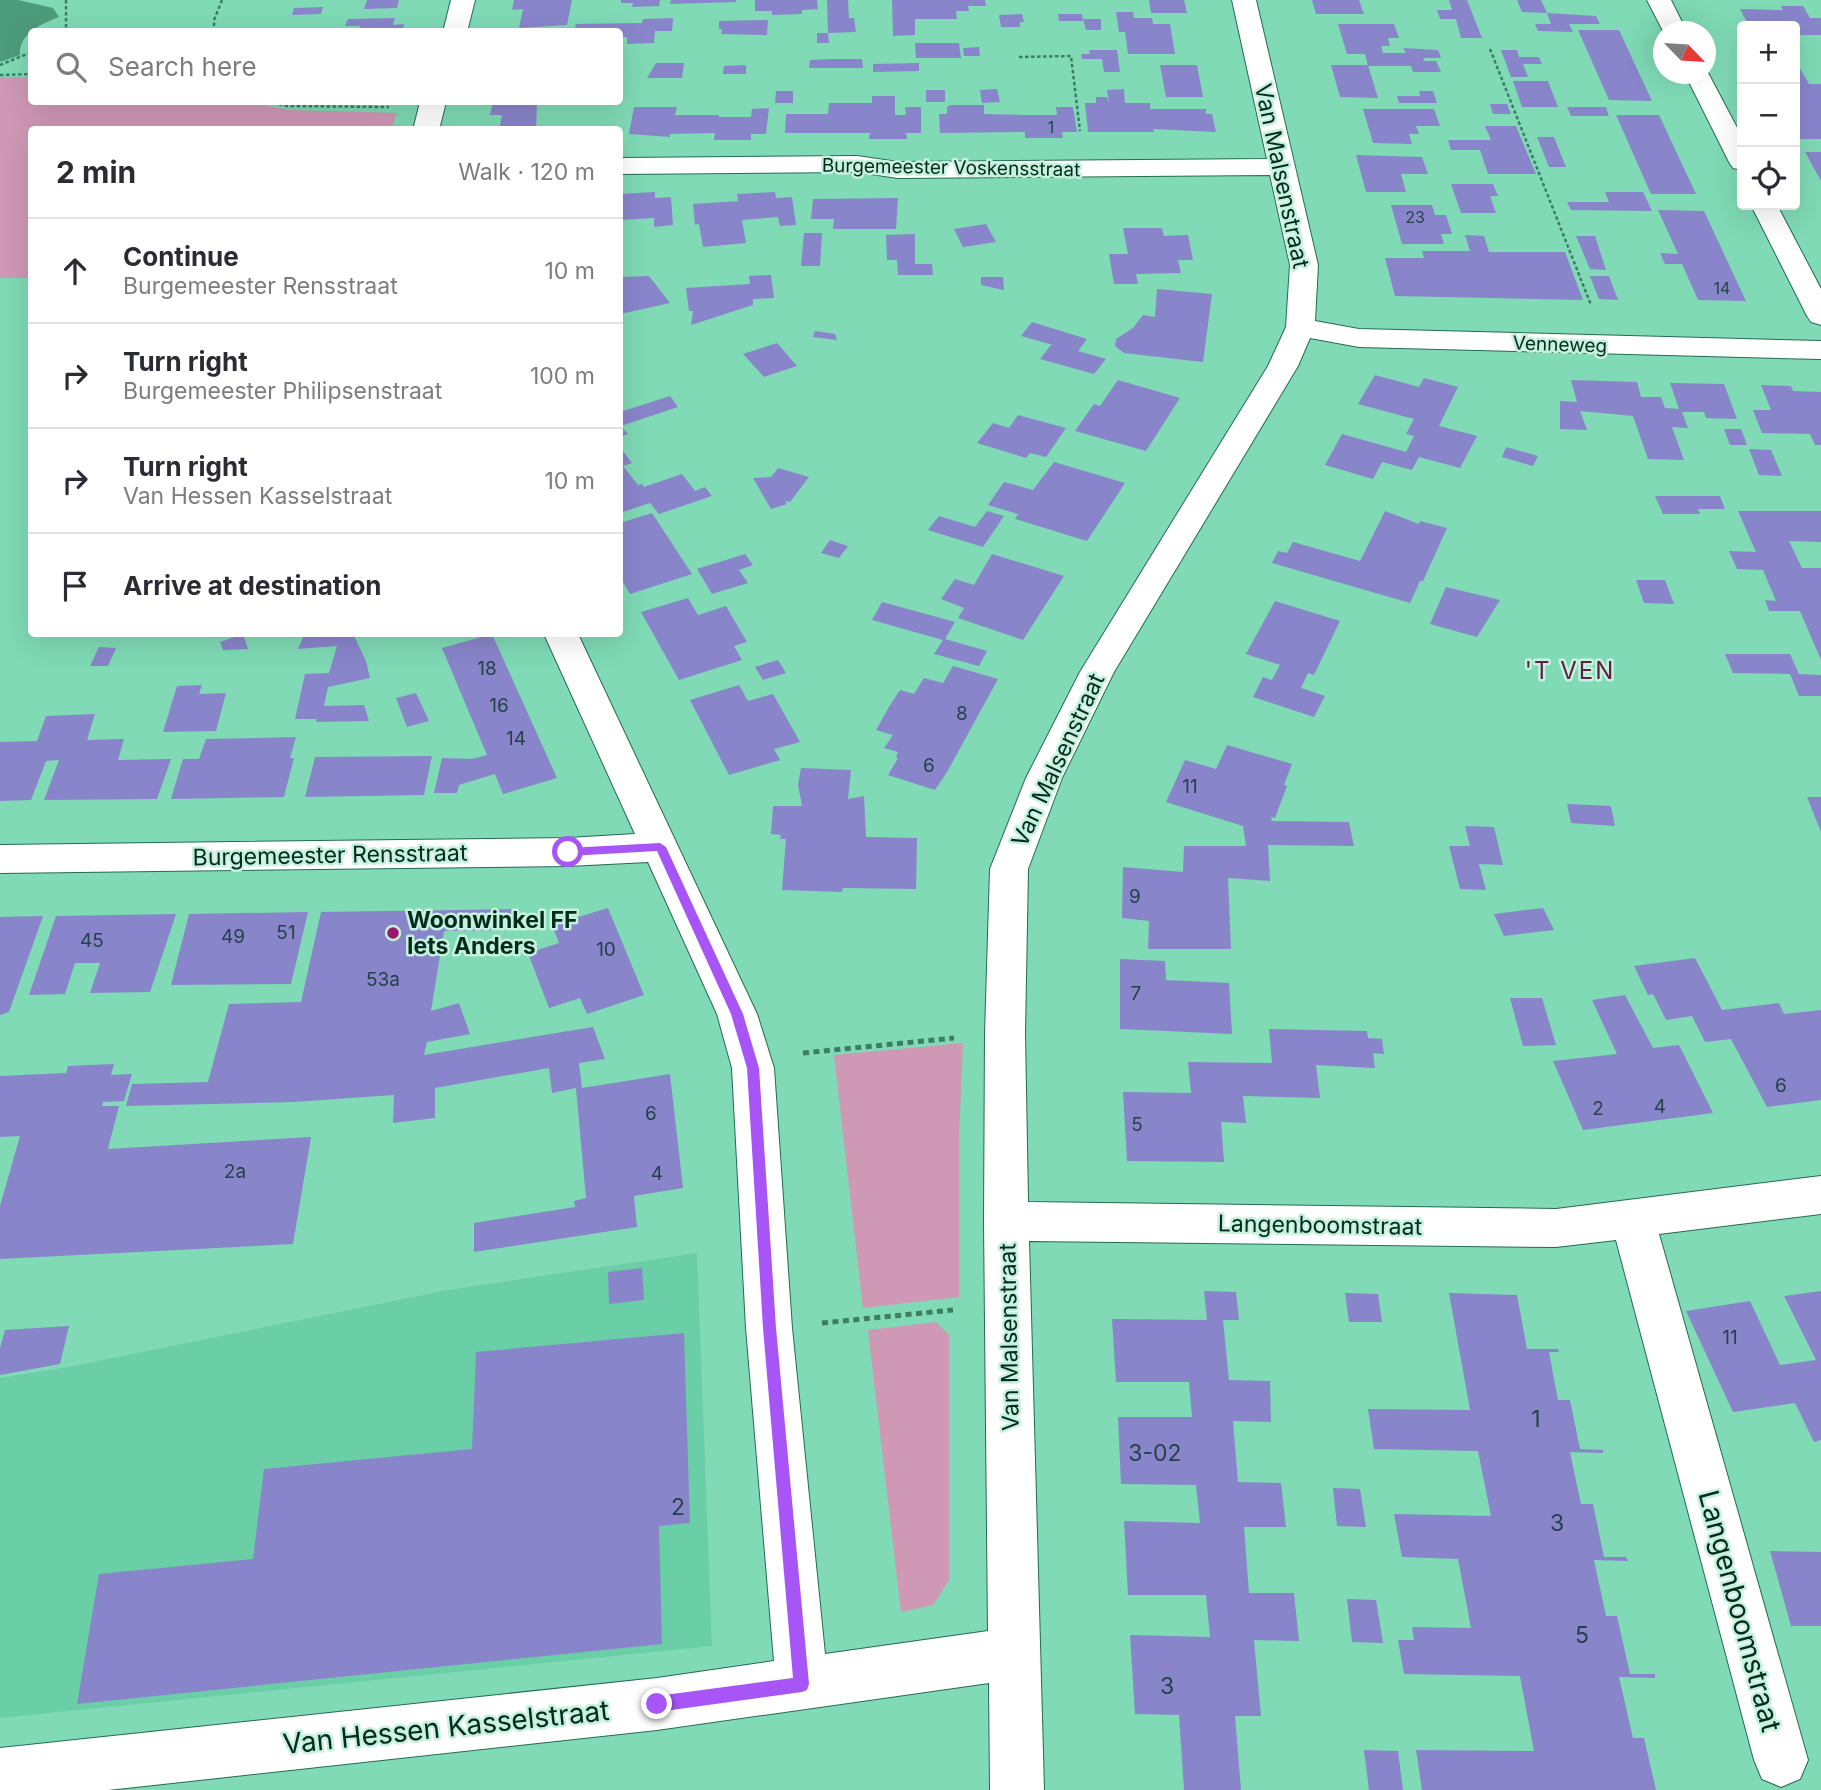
<!DOCTYPE html>
<html lang="en">
<head>
<meta charset="utf-8">
<style>
	:root { --surface:#fff; --page:#f7f7f7; --text:#2b2b33; --muted:#7c7c81; --line:#e1e1e2 }
	body { margin:0; font-family:Inter,sans-serif; background:var(--page); color:var(--text) }
	.controls { position:absolute; right:21px; top:21px; display:grid; overflow:hidden; border-radius:7px; box-shadow:0 7px 28px #0002 }
	.controls button { width:63px; height:63px; display:grid; place-items:center; padding:0; border:0; border-bottom:2px solid var(--line); background:var(--surface); color:var(--text); font:35px sans-serif }
	.compass { position:absolute; left:1653px; top:21px; width:63px; height:63px; border-radius:50%; background:var(--surface); box-shadow:0 7px 28px #0002; rotate:115deg }
	.stop { position:absolute; width:21px; height:21px; margin:-16px; border:5px solid #a855f7; border-radius:50%; background:#fff }
	.stop.end { background:#a855f7; border-color:#fff; box-shadow:0 2px 7px #0008 }
	.list { margin:0; padding:0; list-style:none }
	h2 { display:flex; justify-content:space-between; align-items:center; height:91px; margin:0; padding:0 28px; font-size:30px }
	h2 small { font-size:23px; font-weight:400; color:var(--muted) }
	.list li { display:grid; grid-template-columns:46px 1fr auto; gap:21px; align-items:center; box-sizing:border-box; height:105px; padding:0 28px; border-top:2px solid var(--line) }
	.list b { display:block; font-size:26px; white-space:nowrap }
	.list p { margin:0; font-size:23px; white-space:nowrap; color:var(--muted) }
	.list em { font-size:23px; font-style:normal; color:var(--muted) }
	.icon { flex:none; width:38px; height:38px; fill:none; stroke:currentColor; stroke-width:2; stroke-linecap:round; stroke-linejoin:round }
	.map { position:relative; flex:none; width:1821px; height:1790px; overflow:hidden }
	.search { position:absolute; background:var(--surface); box-shadow:0 7px 28px #0002; left:28px; top:28px; width:595px; height:77px; display:flex; align-items:center; gap:18px; box-sizing:border-box; padding:0 24px; border-radius:7px; color:var(--muted); font-size:26px }
	.panel { position:absolute; background:var(--surface); box-shadow:0 7px 28px #0002; left:28px; top:126px; width:595px; height:511px; border-radius:7px }
	.map>svg:first-child { display:block }
	.built { fill:#6acfa7 }
	.green { fill:#cf98b5 }
	.water { fill:#4d9b7d }
	.building { fill:#8985cb }
	.lines { fill:none; stroke-linecap:round; stroke-linejoin:round }
	.minor-casing { stroke:#246c52; stroke-width:2 }
	.path-far1 { stroke:#3d7d65; stroke-width:2.5; stroke-dasharray:3.5 2.5; stroke-linecap:butt }
	.path { stroke:#3d7d65; stroke-width:5; stroke-dasharray:6 4.5; stroke-linecap:butt }
	.minor { fill:#fff; fill-rule:evenodd }
	.route { fill:#a855f7 }
	.poi-dot { fill:#99186e; stroke:#c6f1dd; stroke-width:2.5 }
	.labels { text-anchor:middle; stroke-width:5; stroke-linejoin:round; paint-order:stroke }
	.far-number-label { font-size:16px; fill:#24424a }
	.far-street-label { font-size:19px; fill:#032c1f; stroke:#c6f1dd }
	.number-label { font-size:19px; fill:#24424a }
	.street-label { font-size:23px; fill:#032c1f; stroke:#c6f1dd }
	.poi-label { font-size:23px; font-weight:bold; fill:#032c1f; stroke:#c6f1dd; text-anchor:start }
	.near-number-label { font-size:23px; fill:#24424a }
	.neighbourhood-label { font-size:24px; letter-spacing:2px; fill:#5e2146; stroke:#c6f1dd }
	.near-street-label { font-size:28px; fill:#032c1f; stroke:#c6f1dd }
</style>
</head>
<body>
<div class="map">
<svg width="1821" height="1790" viewBox="0 0 1821 1790">
	<rect width="100%" height="100%" fill="#7fdab5"/>
	<path class="built" d="M697,1253L712,1646L0,1718V1378L63,1368L448,1290Z"/>
	<path class="green" d="M31,77L32,102H245L290,110L397,113L391,130H32L31,278H0V77Z
		M963,1043L959,1137V1297L863,1308L834,1055Z
		M936,1322L949,1335V1580L933,1605L901,1612L868,1330Z"/>
	<path class="water" d="M0,0H18L53,8L59,17C43,23 18,34 20,55L0,62Z"/>
	<path class="building" d="M367,0H399L397,8L364,9Z
		M514,0H572L567,25L519,28L523,9L512,10Z
		M621,0H660L659,6L632,7L633,3H621Z
		M671,0H736V2L670,4Z
		M755,0H817L818,9L802,10V14L772,15V11H755Z
		M827,0H848L849,18H854L856,32L828,33Z
		M892,0H985L986,6H968L969,11H956L957,19H915V35L893,36Z
		M1149,0H1184L1187,13H1151Z
		M1312,0H1359L1364,14H1316Z
		M1449,0H1467L1482,38H1461L1456,19H1440L1437,10H1452Z
		M1517,0H1541L1547,13L1522,12Z
		M1781,6H1803L1810,18H1821V35H1795V26H1749L1740,9L1783,10Z
		M323,7L321,14L292,15L294,8Z
		M1116,12H1133L1134,18H1152L1153,24H1170L1175,54H1128L1125,32H1119Z
		M1547,13L1596,16L1600,24H1569L1573,32L1538,31L1535,24H1551Z
		M1022,14L1024,22H1020V27H1001L999,15Z
		M1058,14H1082L1083,21H1059Z
		M395,18L393,25L404,24L402,32H358L360,26H345L348,19Z
		M673,18L672,31H655L654,43L627,44V37H620V32H574L576,24L642,23L643,19Z
		M1083,19H1101V30H1086Z
		M768,20L767,35L721,34L722,29H719V21Z
		M1338,24H1394L1399,38H1388L1390,46H1381L1383,53H1406L1403,48L1438,50L1441,58H1423L1425,61H1436L1441,72H1413L1411,66H1368L1365,54H1347Z
		M1578,30H1619L1652,101L1609,100Z
		M817,33H828L829,43H817Z
		M915,43H959L961,58H916Z
		M979,47L980,56H964L963,48Z
		M1089,50H1117L1120,72H1104L1102,59H1082L1081,54H1090Z
		M1501,50H1517L1519,57H1539L1542,64H1523L1528,77H1511Z
		M829,59H862L863,68H809L810,60Z
		M656,63H684L682,78H647Z
		M919,63V71L873,72V64Z
		M746,65V74H723L724,66Z
		M1160,65H1197L1203,97H1166Z
		M1331,65H1368L1378,98L1340,97Z
		M1795,65H1798L1809,84H1821V139H1798L1795,133Z
		M1513,81H1548L1558,107H1522Z
		M997,89L1000,102L982,103L980,90Z
		M1124,89L1125,103H1150V109H1206V114H1212L1216,132L1153,129L1154,132H1088L1085,103H1096V97H1107L1109,103L1107,90Z
		M926,90H945V102H926Z
		M776,91H793V103H775Z
		M1419,91H1433L1437,103H1399L1397,96H1420Z
		M872,96H895V115H906L905,107H921V133H906L907,139H869L870,133H785L786,114H828L829,103H872Z
		M493,102H537L536,130H499L502,115H490Z
		M1490,104H1507L1511,114H1493Z
		M950,105H984V114L1024,115H1057L1056,107H1073L1077,132H1062L1063,138H1025V132L940,133L939,114H947V107Z
		M634,107H677L675,115H719V117H751L752,109L769,108L766,134H751V140H714L715,133L670,134V137L629,134Z
		M1567,107H1606L1609,116H1571Z
		M1363,109H1434L1440,126H1416L1419,134H1409L1412,144L1373,143Z
		M1616,115H1659L1696,194H1651Z
		M1485,126H1516L1536,174H1488L1480,150H1451L1448,140H1491Z
		M1537,137H1554L1566,167H1549Z
		M1805,152H1821V181L1816,172Z
		M1356,155L1422,157L1428,174H1401L1406,192H1366Z
		M1451,184H1493L1498,196H1490L1496,213H1461Z
		M655,192V198L671,197L673,225L654,227V218L620,220V194Z
		M775,192L776,198L792,197L796,225L780,226L778,217L742,220L746,243L703,247L699,224L695,225L693,204L738,201L737,194Z
		M1605,192H1643L1652,211L1571,210L1567,202H1609Z
		M898,198L896,229H833L834,219H811L813,199Z
		M1391,205H1432L1435,215H1446L1452,234H1441L1444,244H1402Z
		M1658,210L1704,211L1746,301L1698,300L1682,264H1665L1660,253L1678,254Z
		M986,224L996,242L963,247L954,229Z
		M1123,228H1162L1164,236L1188,235L1193,260H1178L1181,273L1136,274L1138,284H1114L1109,254H1128Z
		M804,233H822L820,266H801Z
		M915,234V264H932L933,275H898L897,260H887L886,235Z
		M1465,235L1484,236L1489,252H1565L1583,300L1395,296L1385,258H1424L1422,251H1470Z
		M1576,236H1595L1606,270L1590,269Z
		M771,275L774,298L753,299V305L691,325L693,311H689L686,288L750,284L749,276Z
		M649,276L670,303L620,314V277Z
		M1590,276H1609L1618,300L1599,299Z
		M981,277H1003L1004,290L981,285Z
		M1157,289L1212,294L1203,362L1124,353L1115,346L1116,339L1133,328L1143,315L1155,317Z
		M1032,322L1087,339L1078,351L1106,359L1094,374L1040,359L1051,345L1057,346L1021,336Z
		M815,331L835,334L837,340L813,337Z
		M777,343L797,366L764,377L743,354Z
		M1375,375L1419,387L1424,378L1458,387L1439,426L1477,436L1460,468L1419,457L1412,470L1382,462L1373,479L1325,465L1342,434L1406,452L1414,436L1406,434L1414,419L1358,404Z
		M1118,380L1180,398L1146,451L1075,431L1094,404L1100,406Z
		M1571,380L1637,382L1641,397H1661L1665,408L1679,409L1670,383L1724,384L1737,419L1706,418L1704,412H1682L1688,428L1672,427L1684,460L1648,459L1633,416L1580,411L1587,430L1560,429V401L1577,402Z
		M1761,385L1791,386L1793,391L1821,392V445H1815L1810,434L1762,433L1753,410H1771Z
		M670,396L678,407L621,426L628,434L620,437V412Z
		M1018,415L1066,428L1046,457L1030,453L1026,458L977,443L993,423L1009,428Z
		M1724,429H1741L1747,445H1730Z
		M620,447L632,463L623,466L638,485L642,484L644,487L682,474L695,491L705,487L712,496L659,514L650,503L620,513Z
		M1506,447L1538,456L1533,466L1502,457Z
		M1749,449L1771,450L1782,476L1759,475Z
		M1054,462L1125,483L1087,541L1015,519L1018,514L988,505L1004,482L1033,490Z
		M778,468L809,477L790,502L785,501L787,504L771,509L753,478L771,477Z
		M1655,496H1720L1725,509H1698L1700,514H1663Z
		M987,511L1004,516L983,547L928,530L939,516L975,527Z
		M1385,511L1419,524L1420,521L1447,528L1423,581H1420L1410,603L1272,563L1278,551L1287,553L1293,542L1360,561Z
		M1738,511H1821V542L1789,541L1802,568H1821V660L1800,611H1769L1765,600L1776,601L1763,570L1737,569L1729,551L1756,552Z
		M652,513L692,574L630,594L620,577V523Z
		M830,540L848,546L839,558L821,553Z
		M745,554L753,565L739,570L748,583L712,594L697,569Z
		M992,554L1064,576L1023,640L958,618L964,608L941,599L955,579L974,585Z
		M1636,580H1665L1674,604L1644,603Z
		M1446,587L1500,600L1477,637L1430,624Z
		M688,598L698,615L726,606L747,642L734,646L742,660L679,680L641,612Z
		M1275,601L1340,621L1314,675L1308,673L1301,688L1325,696L1314,717L1253,697L1263,677L1272,680L1280,665L1246,654Z
		M882,602L955,622L945,639L987,651L979,666L934,654L943,640L872,620Z
		M243,634L248,649L223,650L220,642Z
		M313,634H353L366,661L370,678L328,687L324,706L364,705L369,721L316,722L317,719H295L305,674L329,673L337,646L298,649L303,637Z
		M492,634L557,778L503,794L495,774L459,785L457,793H434L442,758L471,759L487,755L442,648Z
		M99,647L116,648L108,666H90Z
		M1725,654H1790L1799,674L1821,675V696H1799L1790,674L1733,673Z
		M778,660L786,673L763,680L755,667Z
		M953,666L998,679L947,772L935,790L888,775L898,758L896,757L898,752L884,748L893,735L876,730L889,707L900,690L914,694L924,678L943,683Z
		M202,685L199,694L226,693L216,731L163,732L177,686Z
		M739,685L748,701L773,694L800,742L774,749L780,760L729,775L690,700Z
		M416,693L429,721L407,727L396,698Z
		M95,714L87,740L124,739L118,760L171,759L157,799L44,800L59,760L46,761L31,800L0,801V742L37,741L46,716Z
		M296,737L290,758H294L284,797L171,799L183,759H199L206,739Z
		M1227,745L1292,764L1284,785L1287,786L1275,818L1271,817L1272,821L1349,822L1354,846L1268,845L1270,881L1228,878L1231,949H1148L1149,921L1122,918L1123,867L1183,872L1184,846H1246L1243,826L1166,802L1185,760L1216,769Z
		M432,756L424,795L305,797L315,757Z
		M801,768L851,770L848,799L864,796L866,837L917,838L916,889L843,888L842,892L782,890L786,839H780L781,835L771,834L773,806H802L798,785Z
		M1807,797H1821V832Z
		M1567,804L1611,806L1615,826L1571,823Z
		M1465,826L1494,827L1503,865L1479,864L1486,890L1460,889L1449,846H1470Z
		M608,908L644,995L587,1014L580,998L549,1008L528,953L559,943L552,925Z
		M1543,908L1554,930L1504,936L1494,914Z
		M520,909L517,930L444,931L431,1011L459,1003L470,1034L427,1042L424,1055L593,1027L605,1059L579,1063L582,1088L670,1074L683,1188L634,1196L637,1227L474,1252V1223L575,1207L574,1201L586,1198L576,1088L552,1093L549,1068L435,1088V1118L393,1123L394,1095L294,1102L126,1106L132,1084L208,1082L229,1004L301,1002L321,912Z
		M308,912L291,984L171,985L189,914Z
		M176,914L150,992L90,993L100,963H75L65,994L29,995L56,916Z
		M43,916L9,1012L0,1015V917Z
		M1695,958L1722,1010L1779,1003L1784,1014L1821,1010V1100L1767,1107L1731,1039L1705,1042L1692,1016L1666,1020L1653,994L1648,995L1634,966Z
		M1120,959L1165,961L1166,980L1229,983L1232,1034L1120,1029Z
		M1625,995L1653,1048L1679,1045L1713,1113L1583,1130L1553,1061L1617,1054L1592,1000Z
		M1510,998H1542L1556,1045L1523,1046Z
		M1269,1029L1367,1031L1368,1038L1382,1039L1384,1054L1373,1053L1375,1068L1316,1065L1320,1098L1243,1096L1246,1123L1221,1122L1224,1162L1127,1161L1123,1092L1191,1093L1188,1062L1272,1063Z
		M114,1064L111,1075L132,1074L124,1101L103,1102L102,1106H119L108,1149L311,1137L293,1244L0,1259V1206L20,1136L0,1137V1076L66,1073L68,1066Z
		M642,1268L644,1300L609,1304L608,1272Z
		M1204,1291L1236,1292L1239,1320H1223L1229,1380L1270,1381L1271,1422L1233,1421L1238,1482L1281,1483L1286,1527H1244L1249,1593H1294L1299,1641L1254,1640L1261,1716H1235L1241,1790H1184L1179,1715L1135,1714L1130,1635L1210,1637L1206,1595H1128L1124,1521L1200,1523L1196,1485L1121,1484L1118,1417H1192L1189,1382H1116L1112,1319L1207,1320Z
		M1821,1291V1440L1814,1442L1795,1403L1733,1412L1686,1311L1750,1301L1780,1365L1816,1360L1784,1296Z
		M1345,1293L1378,1294L1382,1322H1349Z
		M1449,1293L1517,1295L1527,1349H1558L1559,1352H1549L1558,1400H1570L1580,1449L1603,1450V1453L1570,1452L1581,1504H1593L1604,1557H1626L1628,1561L1594,1560L1606,1616H1617L1630,1674H1655V1678L1619,1677L1633,1738H1644L1656,1790H1422L1416,1750L1534,1751L1520,1676L1404,1674L1398,1640H1414L1412,1627L1471,1628L1458,1559L1402,1557L1394,1514L1491,1516L1478,1451L1374,1449L1368,1409L1470,1410Z
		M69,1326L60,1364L0,1375V1348L5,1330Z
		M684,1333L690,1523L659,1526L662,1644L77,1704L99,1574L253,1559L264,1469L472,1449L476,1352Z
		M1333,1488L1360,1489L1366,1527L1337,1526Z
		M1770,1551L1821,1552V1626H1791Z
		M1347,1599L1376,1600L1383,1643L1352,1642Z
		M1364,1750L1398,1751L1403,1790H1369Z"/>
	<g class="lines">
		<defs>
			<path id="minor" d="M451,0H475L467,32H443Z
				M1232,0H1256L1318,265L1315,321L1359,329L1821,341V359L1359,347L1310,338L1298,366L1114,672L1062,778L1028,869L1025,1033L1028,1202L1556,1209L1821,1176V1214L1659,1234L1808,1760L1800,1779L1781,1787L1762,1779L1754,1760L1616,1240L1556,1247L1029,1241L1044,1790H990L989,1683L657,1730L108,1790H0V1748L657,1678L774,1661L746,1328L732,1068L717,1014L648,862L568,866L0,873V845L568,838L635,834L544,634H578L757,1014L774,1068L792,1328L825,1654L988,1631L984,1221L985,1033L990,869L1026,778L1080,672L1268,366L1286,327L1290,265L1270,175L898,178L857,172L620,174V158L857,156L898,162L1267,159Z
				M1647,0H1671L1687,32L1664,33Z
				M1706,69L1742,137V170L1733,168L1729,162L1685,74H1706Z
				M420,102H446L439,130H413Z
				M1751,205H1777L1821,289V325L1811,322L1807,316Z"/>
		</defs>
		<use href="#minor" class="minor-casing"/>
		<path class="path-far1" d="M66,0V32
			M214,32V20L222,0
			M1490,49L1591,305
			M1019,57L1071,56L1080,131
			M0,65L32,52
			M0,75L32,74
			M267,102L287,106L389,107"/>
		<path class="path" d="M803,1053L954,1038
			M822,1323L953,1310"/>
		<use href="#minor" class="minor"/>
	</g>
	<path class="route" d="M660,843L666,847L743,1014L759,1068L776,1328L809,1684L807,1690L802,1692L657,1712L651,1709L649,1704L651,1699L657,1696L793,1678L763,1328L747,1068L731,1014L657,851L568,856L562,852L568,848Z"/>
	<circle class="poi-dot" cx="393" cy="933" r="7"/>
	<g class="labels">
		<g class="far-number-label">
			<text x="1051" y="133">1</text>
			<text x="1415" y="223">23</text>
			<text x="1722" y="294">14</text>
		</g>
		<g class="far-street-label">
			<text transform="translate(951 167) rotate(1)" y="7">Burgemeester Voskensstraat</text>
			<text transform="translate(1560 344) rotate(2)" y="7">Venneweg</text>
		</g>
		<g class="number-label">
			<text x="487" y="675">18</text>
			<text x="499" y="712">16</text>
			<text x="962" y="720">8</text>
			<text x="516" y="745">14</text>
			<text x="929" y="772">6</text>
			<text x="1190" y="793">11</text>
			<text x="1135" y="903">9</text>
			<text x="286" y="939">51</text>
			<text x="233" y="943">49</text>
			<text x="92" y="947">45</text>
			<text x="606" y="956">10</text>
			<text x="383" y="986">53a</text>
			<text x="1136" y="1000">7</text>
			<text x="1781" y="1092">6</text>
			<text x="1660" y="1113">4</text>
			<text x="1598" y="1115">2</text>
			<text x="651" y="1120">6</text>
			<text x="1137" y="1131">5</text>
			<text x="235" y="1178">2a</text>
			<text x="657" y="1180">4</text>
			<text x="1730" y="1344">11</text>
		</g>
		<g class="street-label">
			<text transform="translate(1282 176) rotate(78)" y="8">Van Malsenstraat</text>
			<text transform="translate(1058 760) rotate(-65)" y="8">Van Malsenstraat</text>
			<text transform="translate(330 855) rotate(-1)" y="8">Burgemeester Rensstraat</text>
			<text transform="translate(1320 1225) rotate(1)" y="8">Langenboomstraat</text>
			<text transform="translate(1009 1337) rotate(-91)" y="8">Van Malsenstraat</text>
		</g>
		<g class="poi-label">
			<text x="407" y="928">Woonwinkel FF<tspan x="407" dy="26">Iets Anders</tspan></text>
		</g>
		<g class="near-number-label">
			<text x="1536" y="1427">1</text>
			<text x="1155" y="1461">3-02</text>
			<text x="678" y="1515">2</text>
			<text x="1557" y="1531">3</text>
			<text x="1582" y="1643">5</text>
			<text x="1167" y="1694">3</text>
		</g>
		<g class="neighbourhood-label">
			<text x="1570" y="679">'T VEN</text>
		</g>
		<g class="near-street-label">
			<text transform="translate(1740 1611) rotate(75)" y="10">Langenboomstraat</text>
			<text transform="translate(446 1727) rotate(-6)" y="10">Van Hessen Kasselstraat</text>
		</g>
	</g>
</svg>
<div class="controls">
<button>+</button>
<button>−</button>
<button><svg class="icon" aria-label="locate" viewBox="0 0 24 24"><circle cx="12" cy="12" r="6"/><path d="M12 2v4M12 18v4M2 12h4M18 12h4"/></svg></button>
</div>
<svg class="compass" viewBox="-18 -18 36 36"><path d="M0-13l5 13h-10z" fill="#e53935"/><path d="M0 13l5-13h-10z" fill="#7c7c81"/></svg>
<div class="stop" style="left:568px;top:852px"></div>
<div class="stop end" style="left:657px;top:1704px"></div>
<div class="search"><svg class="icon" aria-label="search" viewBox="0 0 24 24"><circle cx="10" cy="10" r="6"/><path d="M15 15l6 6"/></svg>Search here</div>
<section class="panel">
<h2>2 min<small>Walk · 120 m</small></h2>
<ul class="list">
<li><svg class="icon" aria-label="ahead" viewBox="0 0 24 24"><path d="M12 20V5M6 11l6-6 6 6"/></svg><div><b>Continue</b><p>Burgemeester Rensstraat</p></div><em>10 m</em></li>
<li><svg class="icon" aria-label="right" viewBox="0 0 24 24"><path d="M7 20v-9h11M14 6l5 5-5 5"/></svg><div><b>Turn right</b><p>Burgemeester Philipsenstraat</p></div><em>100 m</em></li>
<li><svg class="icon" aria-label="right" viewBox="0 0 24 24"><path d="M7 20v-9h11M14 6l5 5-5 5"/></svg><div><b>Turn right</b><p>Van Hessen Kasselstraat</p></div><em>10 m</em></li>
<li><svg class="icon" aria-label="arrive" viewBox="0 0 24 24"><path d="M6 21V4h12l-3 4 3 4H6"/></svg><div><b>Arrive at destination</b></div></li>
</ul>
</section>
</div>
</body>
</html>
